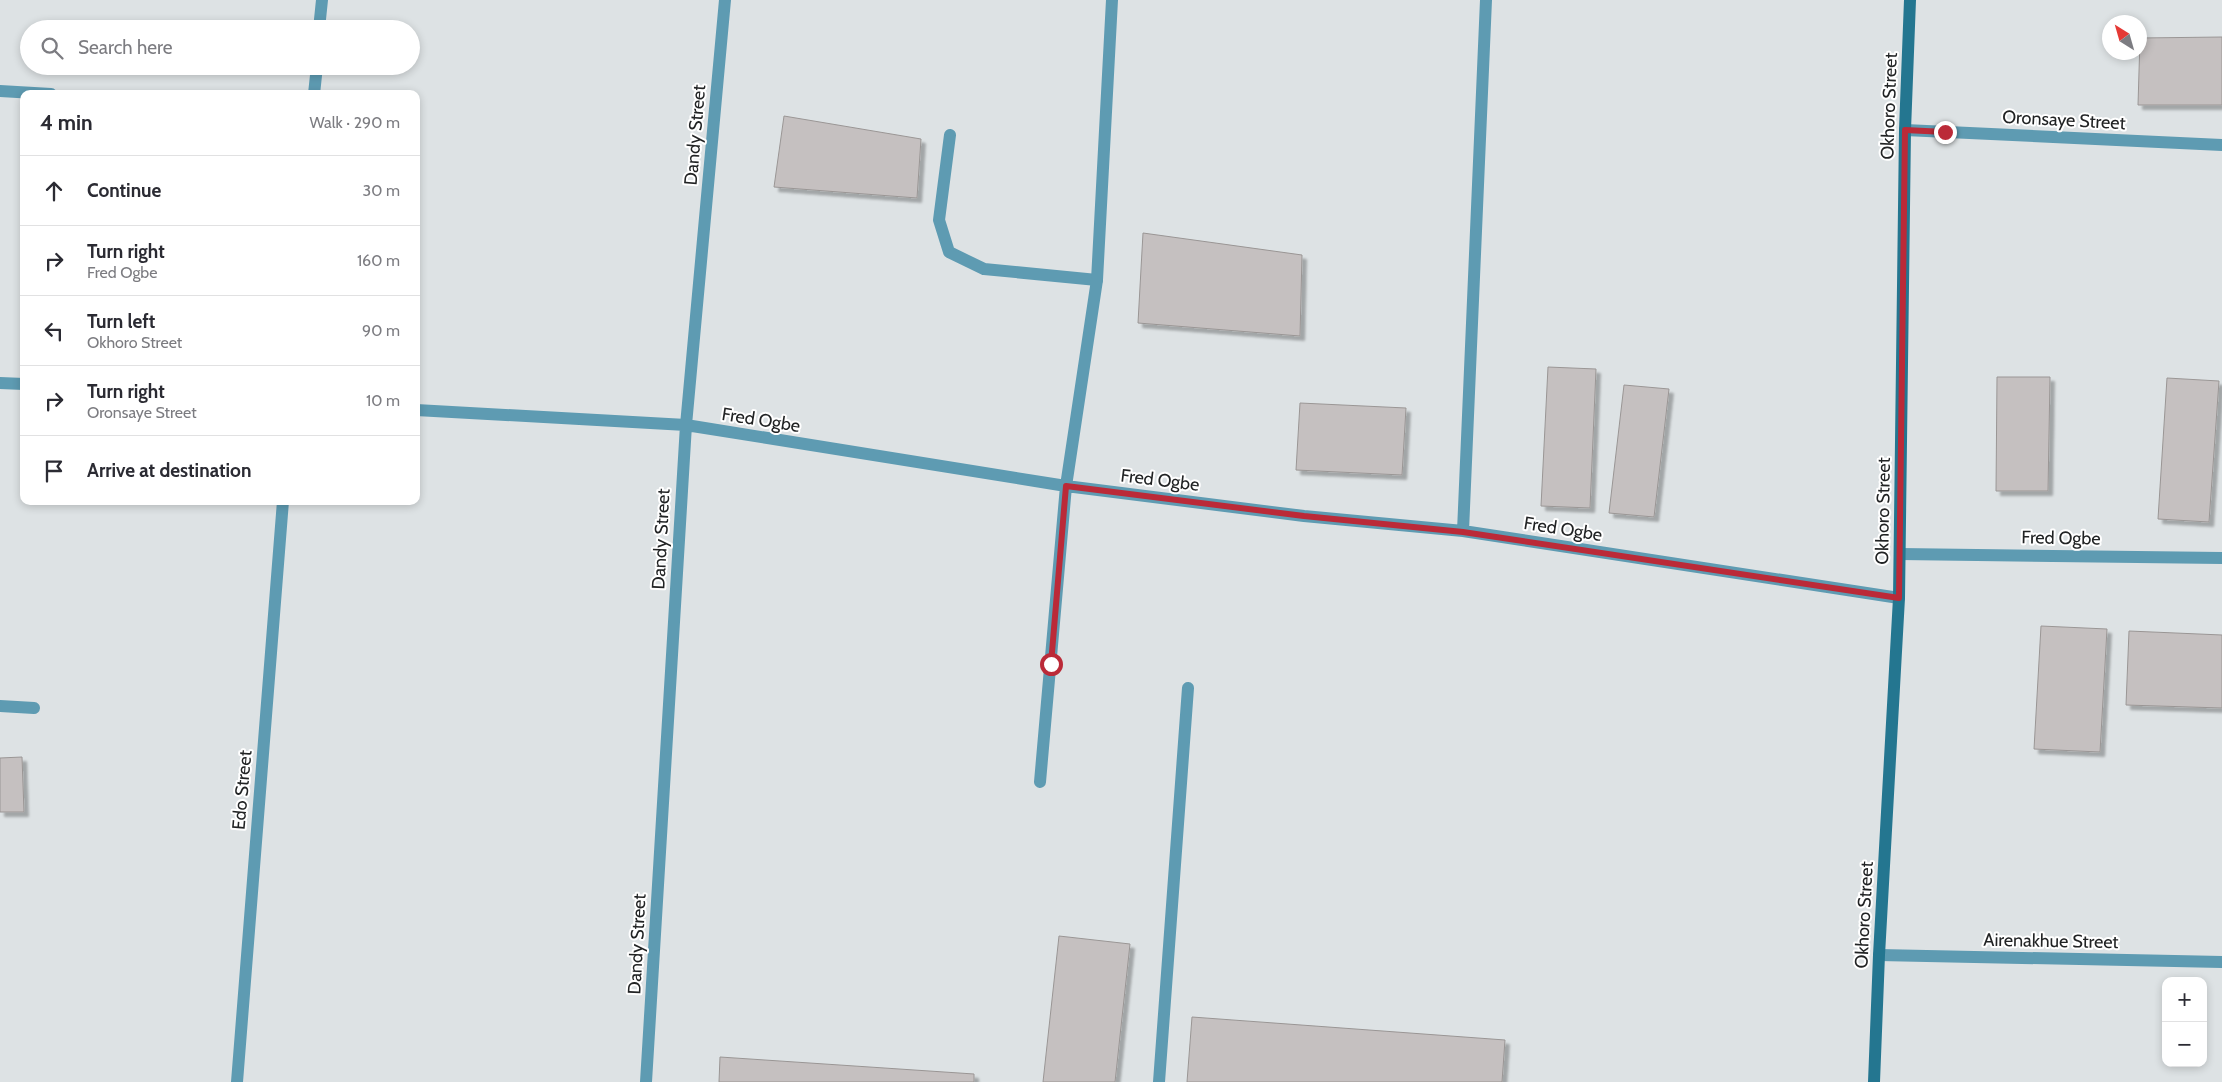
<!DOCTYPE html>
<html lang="en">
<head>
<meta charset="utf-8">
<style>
	:root { --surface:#fff; --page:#f7f7f7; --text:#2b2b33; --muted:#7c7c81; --line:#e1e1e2 }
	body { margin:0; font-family:Cabin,sans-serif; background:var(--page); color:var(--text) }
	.controls { position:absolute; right:15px; bottom:15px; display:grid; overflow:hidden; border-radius:10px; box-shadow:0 2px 8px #0003 }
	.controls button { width:45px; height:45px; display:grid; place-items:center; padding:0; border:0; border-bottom:1px solid var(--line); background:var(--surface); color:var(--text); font:25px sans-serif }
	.compass { position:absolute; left:2102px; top:15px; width:45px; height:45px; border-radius:50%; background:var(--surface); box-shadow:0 2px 8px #0003; rotate:323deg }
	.stop { position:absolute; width:15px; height:15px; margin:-11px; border:4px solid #bb2a38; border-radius:50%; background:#fff }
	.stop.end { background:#bb2a38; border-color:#fff; box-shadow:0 1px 5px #0008 }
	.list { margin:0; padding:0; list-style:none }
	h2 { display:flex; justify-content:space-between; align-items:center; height:65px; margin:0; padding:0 20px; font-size:21px }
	h2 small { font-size:16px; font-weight:400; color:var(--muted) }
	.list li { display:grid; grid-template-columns:32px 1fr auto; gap:15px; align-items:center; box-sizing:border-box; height:70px; padding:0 20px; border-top:1px solid var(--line) }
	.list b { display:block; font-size:19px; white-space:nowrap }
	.list p { margin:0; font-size:16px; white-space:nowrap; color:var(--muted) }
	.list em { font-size:16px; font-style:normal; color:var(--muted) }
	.icon { flex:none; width:28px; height:28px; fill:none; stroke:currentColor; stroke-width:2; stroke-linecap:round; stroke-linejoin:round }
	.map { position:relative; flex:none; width:2222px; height:1082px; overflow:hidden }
	.search { position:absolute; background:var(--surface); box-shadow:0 2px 8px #0003; left:20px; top:20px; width:400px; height:55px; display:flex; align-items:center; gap:12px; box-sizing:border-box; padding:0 18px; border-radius:28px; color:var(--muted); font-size:19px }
	.panel { position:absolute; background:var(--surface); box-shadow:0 2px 8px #0003; left:20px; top:90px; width:400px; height:415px; border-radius:10px }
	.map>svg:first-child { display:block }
	.building { fill:#c5c0c0; stroke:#9a9695; filter:url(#shadow) }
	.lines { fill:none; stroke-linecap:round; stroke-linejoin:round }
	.lane { stroke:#5e9bb2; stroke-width:12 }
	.street { stroke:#5e9bb2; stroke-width:12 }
	.secondary { stroke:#247690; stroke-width:12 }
	.route { stroke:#bb2a38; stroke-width:6 }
	.labels { text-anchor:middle; stroke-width:4; stroke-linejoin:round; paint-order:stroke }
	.street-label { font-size:18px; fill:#212324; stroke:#fff }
</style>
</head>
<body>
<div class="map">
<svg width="2222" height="1082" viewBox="0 0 2222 1082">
	<defs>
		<filter id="shadow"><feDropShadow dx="4.5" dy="4.5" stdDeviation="1" flood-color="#0004"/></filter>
	</defs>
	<rect width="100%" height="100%" fill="#dde2e4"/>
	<path class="building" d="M2222,37V105H2138L2140,38Z
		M784,116L921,139L917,198L774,187Z
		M1143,233L1302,255L1300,336L1138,323Z
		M1548,367L1596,369L1590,508L1541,506Z
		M1997,377H2050L2048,491H1996Z
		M2167,378L2219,381L2209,522L2158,519Z
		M1624,385L1669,389L1654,517L1609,513Z
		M1300,403L1406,408L1402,475L1296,470Z
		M2041,626L2107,629L2100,752L2034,749Z
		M2129,631L2222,635V708L2126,705Z
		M22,757L24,812H0V758Z
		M1059,936L1130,944L1115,1082H1043Z
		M1192,1017L1505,1040L1502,1082H1187Z
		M720,1057L974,1074V1082H719Z"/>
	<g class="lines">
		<path class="lane" d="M950,135L939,220L949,252L984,269L1097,280
			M0,706L34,708
			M1159,1082L1188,688"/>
		<path class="street" d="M319,29L322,0
			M0,91L51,94
			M314,94L317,66
			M1905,130L2222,145
			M0,383L24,384
			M416,410L686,425L1066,486L1304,516L1463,531L1899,598
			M1463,531L1486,0
			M1900,554L2222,558
			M1040,782L1066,486L1097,280L1112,0
			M1879,955L2222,962
			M237,1082L283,501
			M646,1082L686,425L725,0"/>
		<path class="secondary" d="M1874,1082L1879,955L1899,598L1905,130L1910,0"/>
	</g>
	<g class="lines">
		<path class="route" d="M1051,664L1066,486L1304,516L1463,532L1899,598L1905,130L1945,132"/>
	</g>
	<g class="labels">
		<g class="street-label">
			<text transform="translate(1889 106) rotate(-88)" y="6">Okhoro Street</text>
			<text transform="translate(2064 120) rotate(3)" y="6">Oronsaye Street</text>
			<text transform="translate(695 135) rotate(-85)" y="6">Dandy Street</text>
			<text transform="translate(761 420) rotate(9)" y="6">Fred Ogbe</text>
			<text transform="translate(1160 480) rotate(7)" y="6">Fred Ogbe</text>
			<text transform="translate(1883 511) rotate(-89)" y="6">Okhoro Street</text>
			<text transform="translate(1563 529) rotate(9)" y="6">Fred Ogbe</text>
			<text transform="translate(2061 538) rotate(1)" y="6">Fred Ogbe</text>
			<text transform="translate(661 539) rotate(-87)" y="6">Dandy Street</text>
			<text transform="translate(242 790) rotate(-85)" y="6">Edo Street</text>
			<text transform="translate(1864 915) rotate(-87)" y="6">Okhoro Street</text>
			<text transform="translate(2051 941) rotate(1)" y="6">Airenakhue Street</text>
			<text transform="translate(637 944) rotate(-87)" y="6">Dandy Street</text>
		</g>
	</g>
</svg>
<div class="controls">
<button>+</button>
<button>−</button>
</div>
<svg class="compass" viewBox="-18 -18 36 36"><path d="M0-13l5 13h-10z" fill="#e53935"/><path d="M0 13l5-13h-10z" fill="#7c7c81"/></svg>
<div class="stop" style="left:1051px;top:664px"></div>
<div class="stop end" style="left:1945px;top:132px"></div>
<div class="search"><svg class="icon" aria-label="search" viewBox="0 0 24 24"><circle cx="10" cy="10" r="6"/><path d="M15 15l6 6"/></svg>Search here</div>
<section class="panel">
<h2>4 min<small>Walk · 290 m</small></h2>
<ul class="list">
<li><svg class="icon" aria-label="ahead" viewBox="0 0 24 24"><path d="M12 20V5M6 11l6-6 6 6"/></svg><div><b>Continue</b></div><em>30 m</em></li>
<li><svg class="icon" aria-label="right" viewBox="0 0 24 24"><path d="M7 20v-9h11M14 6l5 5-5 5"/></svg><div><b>Turn right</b><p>Fred Ogbe</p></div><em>160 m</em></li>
<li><svg class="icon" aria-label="left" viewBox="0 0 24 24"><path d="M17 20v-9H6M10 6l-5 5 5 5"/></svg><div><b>Turn left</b><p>Okhoro Street</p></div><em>90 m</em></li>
<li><svg class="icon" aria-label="right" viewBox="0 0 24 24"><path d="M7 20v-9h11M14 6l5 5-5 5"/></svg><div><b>Turn right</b><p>Oronsaye Street</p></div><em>10 m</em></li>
<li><svg class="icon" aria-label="arrive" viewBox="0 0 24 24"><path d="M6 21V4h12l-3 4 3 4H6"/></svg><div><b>Arrive at destination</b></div></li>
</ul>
</section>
</div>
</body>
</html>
